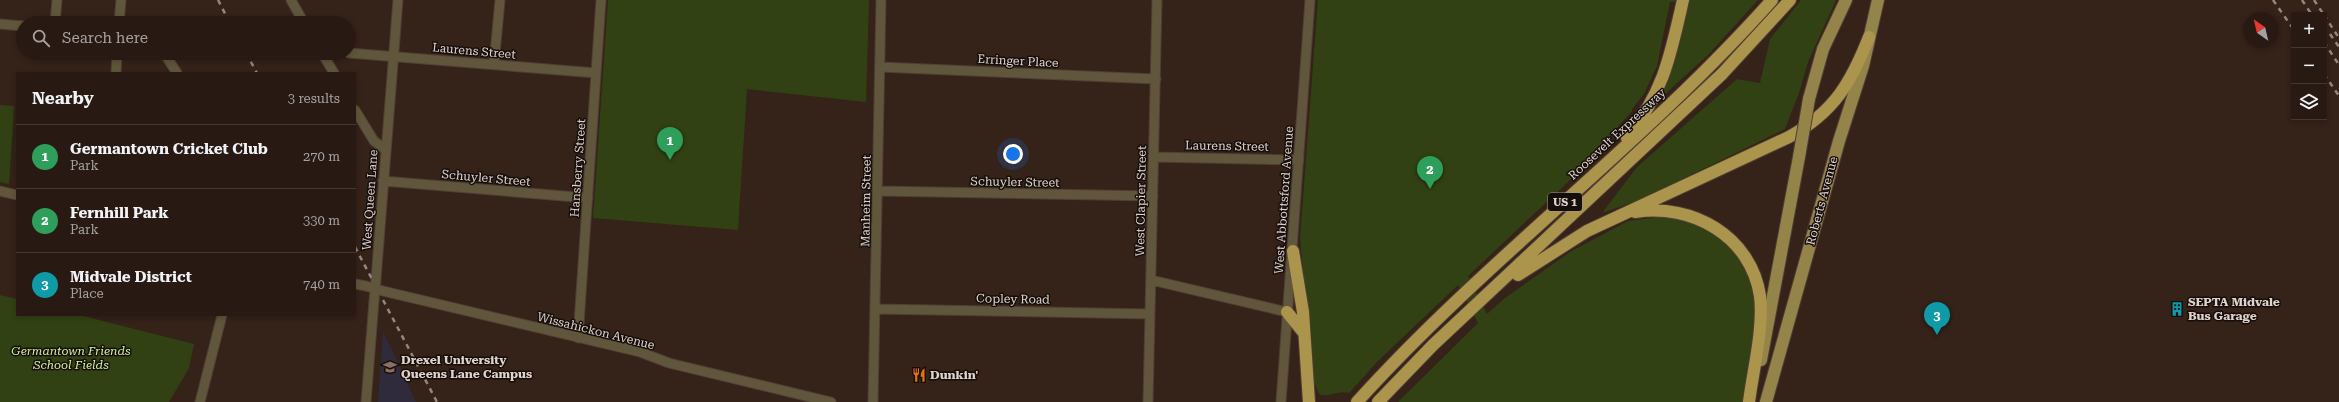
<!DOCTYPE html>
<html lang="en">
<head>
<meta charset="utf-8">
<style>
	:root { --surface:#281a13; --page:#30231c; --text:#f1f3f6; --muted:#a5a1a0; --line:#443833; --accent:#0f766e }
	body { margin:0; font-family:"Roboto Serif",serif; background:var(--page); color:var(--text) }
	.controls { position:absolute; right:12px; top:12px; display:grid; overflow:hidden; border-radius:0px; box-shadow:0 2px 6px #0003 }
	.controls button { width:36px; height:36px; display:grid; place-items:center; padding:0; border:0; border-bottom:1px solid var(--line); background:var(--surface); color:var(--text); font:20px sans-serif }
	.compass { position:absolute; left:2243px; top:12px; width:36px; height:36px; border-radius:50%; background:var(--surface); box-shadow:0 2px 6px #0003; rotate:326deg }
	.you { position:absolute; left:1013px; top:154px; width:14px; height:14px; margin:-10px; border:3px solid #fff; border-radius:50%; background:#1a73e8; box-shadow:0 0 0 6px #1a73e833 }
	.badge { display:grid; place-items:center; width:26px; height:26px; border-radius:50%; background:var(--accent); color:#fff; font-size:13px; font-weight:700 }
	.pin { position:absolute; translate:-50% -33px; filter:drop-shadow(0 1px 2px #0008) }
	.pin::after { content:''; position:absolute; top:21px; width:14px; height:12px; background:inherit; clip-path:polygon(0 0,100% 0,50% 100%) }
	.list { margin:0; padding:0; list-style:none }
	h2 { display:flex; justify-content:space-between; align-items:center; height:52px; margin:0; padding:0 16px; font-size:17px }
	h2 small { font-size:13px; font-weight:400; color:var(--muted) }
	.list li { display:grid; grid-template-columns:26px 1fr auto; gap:12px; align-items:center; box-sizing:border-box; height:64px; padding:0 16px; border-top:1px solid var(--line) }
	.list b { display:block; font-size:15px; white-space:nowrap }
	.list p { margin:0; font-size:13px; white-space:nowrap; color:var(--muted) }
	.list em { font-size:13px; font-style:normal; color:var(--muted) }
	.icon { flex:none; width:22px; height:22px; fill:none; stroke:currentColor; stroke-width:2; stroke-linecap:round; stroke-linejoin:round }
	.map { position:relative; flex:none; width:2339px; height:402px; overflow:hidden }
	.search { position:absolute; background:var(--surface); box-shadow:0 2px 6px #0003; left:16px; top:16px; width:340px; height:44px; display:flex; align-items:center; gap:10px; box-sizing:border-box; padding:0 14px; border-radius:22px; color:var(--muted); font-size:15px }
	.panel { position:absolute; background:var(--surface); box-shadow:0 2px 6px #0003; left:16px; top:72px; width:340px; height:244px; border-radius:0px }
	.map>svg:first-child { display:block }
	.education { fill:#302b3c }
	.green { fill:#324113 }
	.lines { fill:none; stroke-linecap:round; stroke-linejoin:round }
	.minor-casing { stroke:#503e36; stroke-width:11 }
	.major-casing { stroke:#503e36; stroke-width:14 }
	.highway-casing { stroke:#503e36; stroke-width:14 }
	.minor { stroke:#5f563b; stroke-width:9 }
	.major { stroke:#958449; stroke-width:12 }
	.highway { stroke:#ab954d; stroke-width:12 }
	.rail { stroke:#95867e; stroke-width:2.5; stroke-dasharray:5 5; stroke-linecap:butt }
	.minor-bridge-casing { stroke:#503e36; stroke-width:11; stroke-linecap:butt }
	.major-bridge-casing { stroke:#503e36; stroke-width:14; stroke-linecap:butt }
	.minor-bridge { stroke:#5f563b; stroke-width:9 }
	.major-bridge { stroke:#958449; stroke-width:12 }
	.labels { text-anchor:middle; stroke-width:3; stroke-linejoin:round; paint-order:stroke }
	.shield { fill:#160e0a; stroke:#a39892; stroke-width:1 }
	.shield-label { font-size:11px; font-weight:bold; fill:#e0d3cd }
	.street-label { font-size:12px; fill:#e0d3cd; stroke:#160e0a }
	.poi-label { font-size:12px; font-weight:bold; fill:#e0d3cd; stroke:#160e0a; text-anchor:start }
	.park-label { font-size:12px; font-style:italic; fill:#d0f294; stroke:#160e0a }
</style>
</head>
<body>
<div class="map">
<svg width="2339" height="402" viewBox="0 0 2339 402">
	<rect width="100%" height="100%" fill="#352219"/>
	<path class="education" d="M383,331L416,402H378Z"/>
	<path class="green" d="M608,0H869L866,102L747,89L738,230L593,218Z
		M1318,0H1676L1675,2H1670L1657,66L1644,94L1632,109V111L1568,182L1468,276L1487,314L1505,298L1570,252L1628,221L1668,216L1695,221L1732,246L1753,284L1757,315L1744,402H1398L1478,323L1458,285L1379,360L1349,393C1337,390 1329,398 1319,394L1314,382L1311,326L1305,293L1300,238Z
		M1690,0H1758L1709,54L1663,96Z
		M1801,0H1836L1808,62L1799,93L1785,129L1637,201L1602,213L1637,167L1737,79L1760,83L1770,39Z
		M0,105L14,106L9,184L0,182Z
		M0,295L17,299V315H79L194,344L189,368L169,402H0Z"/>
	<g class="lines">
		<defs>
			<path id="minor" d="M291,0L304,23
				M55,23L57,0
				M119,23L121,0
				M0,24L23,26
				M164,53L177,73
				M322,53L334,73
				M349,53L596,73
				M494,64L500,0
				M880,67L1156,79
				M116,73L117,53
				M355,110L374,141L386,150
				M1154,157L1299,160
				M383,181L588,198
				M0,191L17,195
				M878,191L1153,196
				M376,279L398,0
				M1151,280L1287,312
				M355,284L366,286
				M383,291L640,352L669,363L831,402
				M876,309L1150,314
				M578,338L601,0
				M200,402L222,315
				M366,402L374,301
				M873,402L881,0
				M1148,402L1157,0
				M1281,402L1310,0"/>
			<path id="major" d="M1809,99L1823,49L1846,0
				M1761,360L1799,157
				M1766,402L1839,141L1863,66L1878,0"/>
			<path id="highway" d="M1627,138C1664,91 1670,57 1683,0
				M1635,212C1692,203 1751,236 1760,296C1764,328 1753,370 1749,402
				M1293,251L1303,312L1309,402
				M1518,275L1587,231L1789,137C1834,112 1851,83 1869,37
				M1287,312L1304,333
				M1357,402C1486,259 1644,144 1772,0
				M1378,402L1433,345L1722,74L1790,0"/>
		</defs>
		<use href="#minor" class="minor-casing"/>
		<use href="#major" class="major-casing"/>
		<use href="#highway" class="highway-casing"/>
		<use href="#minor" class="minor"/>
		<use href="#major" class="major"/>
		<use href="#highway" class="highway"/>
		<path class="rail" d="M218,0L230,23
			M2273,0L2294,30
			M2302,0L2312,15
			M2314,0L2324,15
			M2324,15L2339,38
			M2330,34L2339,47
			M2324,42L2339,65
			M246,53L257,73
			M2324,74L2339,96
			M355,247L437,402"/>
		<defs>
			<path id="minor-bridge" d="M366,286L383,291
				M374,301L376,279"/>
			<path id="major-bridge" d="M1799,157L1809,99"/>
		</defs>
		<use href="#minor-bridge" class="minor-bridge-casing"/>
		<use href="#major-bridge" class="major-bridge-casing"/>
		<use href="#minor-bridge" class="minor-bridge"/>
		<use href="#major-bridge" class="major-bridge"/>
	</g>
	<defs>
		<symbol id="building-bare" viewBox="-9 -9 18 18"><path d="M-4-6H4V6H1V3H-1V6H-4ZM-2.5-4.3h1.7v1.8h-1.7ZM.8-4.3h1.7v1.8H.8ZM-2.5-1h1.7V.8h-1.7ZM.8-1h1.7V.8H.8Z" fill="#0f9aa8" stroke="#160e0a" stroke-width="2.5" paint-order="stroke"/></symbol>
		<symbol id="university-bare" viewBox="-9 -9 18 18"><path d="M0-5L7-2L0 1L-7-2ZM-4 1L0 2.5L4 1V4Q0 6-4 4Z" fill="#8d6e63" stroke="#160e0a" stroke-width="2.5" paint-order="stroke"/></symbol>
		<symbol id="restaurant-bare" viewBox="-9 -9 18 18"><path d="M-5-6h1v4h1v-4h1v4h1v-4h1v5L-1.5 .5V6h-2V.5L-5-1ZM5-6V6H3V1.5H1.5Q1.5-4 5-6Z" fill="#e8710a" stroke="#160e0a" stroke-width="2.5" paint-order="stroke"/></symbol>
	</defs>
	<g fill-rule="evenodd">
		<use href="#building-bare" x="2167" y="299" width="20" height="20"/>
		<use href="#university-bare" x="380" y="357" width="20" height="20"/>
		<use href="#restaurant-bare" x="909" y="365" width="20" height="20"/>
	</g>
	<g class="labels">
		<rect class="shield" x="1548" y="193" width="34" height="18" rx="3"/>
		<g class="shield-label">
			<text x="1565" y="206">US 1</text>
		</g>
		<g class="street-label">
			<text transform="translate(474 51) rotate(5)" y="4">Laurens Street</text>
			<text transform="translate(1018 61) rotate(3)" y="4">Erringer Place</text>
			<text transform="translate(1617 134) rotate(-43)" y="4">Roosevelt Expressway</text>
			<text transform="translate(1227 146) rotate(1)" y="4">Laurens Street</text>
			<text transform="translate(578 168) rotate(-86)" y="4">Hansberry Street</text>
			<text transform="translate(486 178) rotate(5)" y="4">Schuyler Street</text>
			<text transform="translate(1015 182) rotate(1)" y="4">Schuyler Street</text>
			<text transform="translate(370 200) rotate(-86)" y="4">West Queen Lane</text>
			<text transform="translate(1284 200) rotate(-86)" y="4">West Abbottsford Avenue</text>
			<text transform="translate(866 201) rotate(-89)" y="4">Manheim Street</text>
			<text transform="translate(1141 201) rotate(-89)" y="4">West Clapier Street</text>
			<text transform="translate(1822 201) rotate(-75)" y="4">Roberts Avenue</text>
			<text transform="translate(1013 299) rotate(1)" y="4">Copley Road</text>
			<text transform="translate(596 331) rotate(14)" y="4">Wissahickon Avenue</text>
		</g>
		<g class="poi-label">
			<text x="2188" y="306">SEPTA Midvale<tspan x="2188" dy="14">Bus Garage</tspan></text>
			<text x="401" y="364">Drexel University<tspan x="401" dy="14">Queens Lane Campus</tspan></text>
			<text x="930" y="379">Dunkin'</text>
		</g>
		<g class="park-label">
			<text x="71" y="355">Germantown Friends<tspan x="71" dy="14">School Fields</tspan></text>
		</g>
	</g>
</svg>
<div class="controls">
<button>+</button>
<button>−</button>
<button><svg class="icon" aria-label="layers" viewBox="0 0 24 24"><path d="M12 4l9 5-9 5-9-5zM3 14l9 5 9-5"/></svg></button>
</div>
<svg class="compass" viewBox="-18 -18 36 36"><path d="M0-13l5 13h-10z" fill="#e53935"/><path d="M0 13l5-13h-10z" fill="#a5a1a0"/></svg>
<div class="you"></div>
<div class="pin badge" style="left:670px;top:160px;background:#2e9e5b">1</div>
<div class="pin badge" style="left:1430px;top:189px;background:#2e9e5b">2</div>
<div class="pin badge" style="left:1937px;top:335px;background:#0f9aa8">3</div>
<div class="search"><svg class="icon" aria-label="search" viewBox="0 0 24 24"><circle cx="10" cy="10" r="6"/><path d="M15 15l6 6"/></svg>Search here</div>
<section class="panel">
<h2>Nearby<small>3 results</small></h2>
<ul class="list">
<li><span class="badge" style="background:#2e9e5b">1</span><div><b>Germantown Cricket Club</b><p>Park</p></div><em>270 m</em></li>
<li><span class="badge" style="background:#2e9e5b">2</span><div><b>Fernhill Park</b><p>Park</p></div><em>330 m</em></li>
<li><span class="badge" style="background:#0f9aa8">3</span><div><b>Midvale District</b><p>Place</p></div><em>740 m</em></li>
</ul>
</section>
</div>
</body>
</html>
